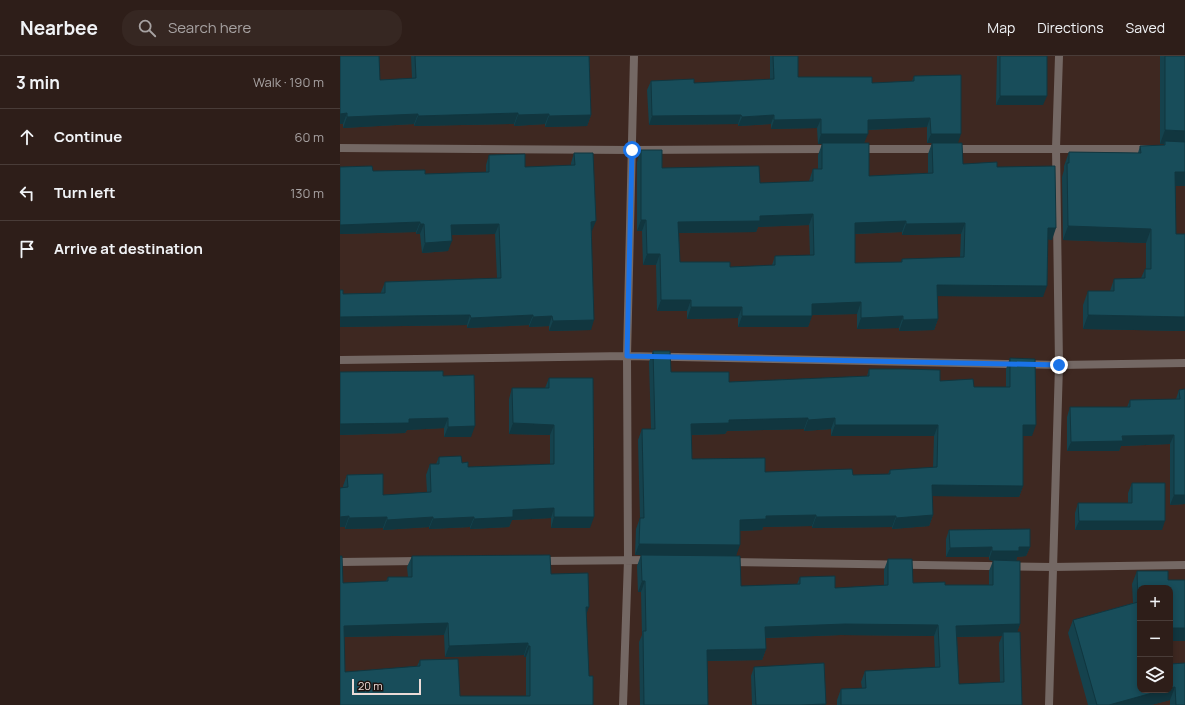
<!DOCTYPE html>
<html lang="en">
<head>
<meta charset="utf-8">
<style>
	:root { --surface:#2e1e19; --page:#362722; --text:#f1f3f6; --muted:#a7a2a2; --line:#493c38 }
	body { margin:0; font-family:Manrope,sans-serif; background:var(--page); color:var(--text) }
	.controls { position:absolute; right:12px; bottom:12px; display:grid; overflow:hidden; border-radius:8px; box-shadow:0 2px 6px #0003 }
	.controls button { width:36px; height:36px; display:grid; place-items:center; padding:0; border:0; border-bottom:1px solid var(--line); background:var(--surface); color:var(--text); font:20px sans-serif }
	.scale { position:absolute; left:12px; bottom:10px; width:69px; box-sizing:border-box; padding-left:4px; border:2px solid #ebdbd7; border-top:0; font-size:11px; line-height:14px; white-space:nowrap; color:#ebdbd7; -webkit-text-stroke:3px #1e1310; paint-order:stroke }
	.stop { position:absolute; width:12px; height:12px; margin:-9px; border:3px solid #1a73e8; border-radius:50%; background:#fff }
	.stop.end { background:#1a73e8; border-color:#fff; box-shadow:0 1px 4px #0008 }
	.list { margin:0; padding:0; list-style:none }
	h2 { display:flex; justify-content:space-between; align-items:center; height:52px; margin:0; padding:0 16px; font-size:17px }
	h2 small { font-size:13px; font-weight:400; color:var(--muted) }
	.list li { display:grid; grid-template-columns:26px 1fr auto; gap:12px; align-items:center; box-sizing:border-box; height:56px; padding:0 16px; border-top:1px solid var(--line) }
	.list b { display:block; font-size:15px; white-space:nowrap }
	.list em { font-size:13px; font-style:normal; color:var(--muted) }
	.icon { flex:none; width:22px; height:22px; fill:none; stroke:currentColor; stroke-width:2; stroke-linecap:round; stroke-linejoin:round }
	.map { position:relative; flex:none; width:845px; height:649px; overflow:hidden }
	header { display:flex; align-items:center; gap:24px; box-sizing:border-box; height:56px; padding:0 20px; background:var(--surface); border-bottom:1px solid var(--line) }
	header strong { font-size:19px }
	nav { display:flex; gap:22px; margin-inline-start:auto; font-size:14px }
	.search { width:280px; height:36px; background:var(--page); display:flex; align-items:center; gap:10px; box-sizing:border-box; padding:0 14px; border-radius:16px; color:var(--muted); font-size:15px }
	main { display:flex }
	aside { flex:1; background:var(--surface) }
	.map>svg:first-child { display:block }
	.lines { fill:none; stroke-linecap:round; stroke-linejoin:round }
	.minor { stroke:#746864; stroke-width:8 }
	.wall { fill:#15424d; fill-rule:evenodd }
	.shaded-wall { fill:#11363f }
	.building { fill:#184d5a; stroke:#11363f; fill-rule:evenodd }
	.route { stroke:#1a73e8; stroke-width:5 }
</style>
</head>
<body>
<header>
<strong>Nearbee</strong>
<div class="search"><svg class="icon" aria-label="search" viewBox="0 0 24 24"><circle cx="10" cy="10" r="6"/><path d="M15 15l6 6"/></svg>Search here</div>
<nav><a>Map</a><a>Directions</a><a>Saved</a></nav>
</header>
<main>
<aside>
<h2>3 min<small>Walk · 190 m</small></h2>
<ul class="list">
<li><svg class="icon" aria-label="ahead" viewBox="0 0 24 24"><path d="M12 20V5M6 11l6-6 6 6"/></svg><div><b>Continue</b></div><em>60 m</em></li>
<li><svg class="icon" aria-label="left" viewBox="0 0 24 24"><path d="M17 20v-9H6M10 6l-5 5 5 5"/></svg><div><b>Turn left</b></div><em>130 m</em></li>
<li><svg class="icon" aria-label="arrive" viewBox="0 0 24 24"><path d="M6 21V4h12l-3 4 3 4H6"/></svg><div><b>Arrive at destination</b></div></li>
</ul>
</aside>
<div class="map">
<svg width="845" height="649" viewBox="0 0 845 649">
	<rect width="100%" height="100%" fill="#3e2821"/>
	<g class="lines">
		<path class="minor" d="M0,92L292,94L490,93
			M518,93H600
			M612,93H810
			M0,304L287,300L719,309L845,307
			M200,505L310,504
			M0,506L80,505
			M390,506L712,511L845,509
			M283,649L288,504L287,300L294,0
			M709,649L719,309L716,92L719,0"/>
	</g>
	<path class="wall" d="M0,0L40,24L72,22L71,0H249L251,59L247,70L205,71V68L174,70V68L74,70V68L3,72V68H0Z
		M430,0H458V21L532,27L572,25L574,20L618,87L623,108L657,111L712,184L708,183L703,241L597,240L598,263L594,274L559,275V272L517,273V258L472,259L468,271H398V262L347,263V255H317L316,209H303L302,175H297V106L301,94L322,112L420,127L469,125L473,113H478V99L482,88H478L477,72L431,73V68L398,70V68L309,69L307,34L311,25L354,27L430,23ZM587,71V87H592L588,98V117L529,120L524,87L528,74ZM469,169L470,199L435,200L432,209L390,211L340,206L339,177L416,176L418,171ZM562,176V179L621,178L620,202L562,203L561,206L515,207V178Z
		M657,0H707L703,49H656Z
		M820,0H845L835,130L836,178H845V275L743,273V249L748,235H770L774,223L801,222L805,213H806V187L723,184L722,121L724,114V110L729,96L798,97L800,90L824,89V88H820Z
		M234,97L252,175L251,274L209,275V270L189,271V269L127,272V269L0,271V234L3,238L41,237V236L45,226L157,222L155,178L112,179L108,195L82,197L80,178H76V176L0,178V111L33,115L85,118L146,116V109L149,99L185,111L231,109V107Z
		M313,295L331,316L389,326L527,320L529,313L600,325L634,331H666V313L670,302L692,380H683V430L679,441L592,440L593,459L589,470L552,473V471L472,472V470L423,471L422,474L400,475L396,500L401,530L457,528L460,521L495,532L544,529V514L548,503L573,527L605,529H649V515L653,505L649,504V501H606V483L609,474L690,491L686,500L677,501L676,505L680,568L677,576L682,649H497V644L501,633L522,632L521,626L525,615L595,611L594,580L501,579L426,582V593L422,604L367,605L368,649H300L299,586L302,579L301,536H298L297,510L301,499H295L296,473L300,462L298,384L302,373H311L309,306ZM464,373V375L491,373V380H594L593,412L550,414L548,418L513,419L425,416L352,403V379L385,378L387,375ZM662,580L659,587L660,627L619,628L617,581Z
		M0,316L103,320L131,381H104V372L67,374L65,377L0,379Z
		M209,322L250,472H211V462L172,464L169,471L130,473V471L89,473V471L43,474V472L5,473L3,430L7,419L43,439L87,436L86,419L90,408H96L99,401L122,407L128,411L210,408V379L169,378V343L172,332H205Z
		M845,333V448L830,449V388L781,390L779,395H727V361L730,351H787L790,344L836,343L839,334Z
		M792,427L822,474H735V457L738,447H788V437Z
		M72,500L211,518L246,559L249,620L253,649H0L3,527L46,525L48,521H68L67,511ZM104,579L105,601L184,599V601H186V640H120L80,604L77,610L5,616L4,581Z
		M797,515L828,524L845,585H830V532L800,634L830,608L845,649H830V644L811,649H748L728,577L733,564L793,547L792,528Z
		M414,611L485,649H412L411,620Z"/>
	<path class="shaded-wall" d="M660,40H707L703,49H656Z
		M7,57L3,68H0V58Z
		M178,57L174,68L74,70L78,60Z
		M78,58L74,68L3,72L7,61Z
		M209,58L205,68L174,70L178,59Z
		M251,59L247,70L205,71L209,60Z
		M401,59L398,68L309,69L312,60Z
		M434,59L431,68L398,70L402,61Z
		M590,62L587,71L524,74L528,64Z
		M481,63L477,72L431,73L434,64Z
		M825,74L845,75V89L825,85L824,88H820Z
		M481,78H528L524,87L478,88Z
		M591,78H621L618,87H587Z
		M835,116H845V130H830Z
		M473,158L469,169L418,171L416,176L334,177L338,166L420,160Z
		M301,164H306L302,175H297Z
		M256,165L252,175H248L251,166Z
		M566,165L562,176L511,178L515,167Z
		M80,166L76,176L0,178V169Z
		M625,167L621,178L562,179L566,168Z
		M80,168H84L80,178H76Z
		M159,168L155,178L107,179L111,169Z
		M728,170L811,173L806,187L723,184Z
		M708,172H716L712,184L704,183Z
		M112,185L108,195L82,197L85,187Z
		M307,198H320L316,209H303Z
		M597,229L707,230L703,241L593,240Z
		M321,244H351L347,255H317Z
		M521,246L517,258L468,259L472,248Z
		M351,251H402L398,262L347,263Z
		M130,259L127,269L0,271V261Z
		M193,259L189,269L127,272L131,262Z
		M748,259L845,261V275L743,273Z
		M212,260L209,270L189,271L193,261Z
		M402,260H472L468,271H398Z
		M563,260L559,272L517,273L521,262Z
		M598,263L594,274L559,275L563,264Z
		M254,264L251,274L209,275L213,265Z
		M108,362L104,372L67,374L65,377L0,379V368L69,363Z
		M468,362L464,373L387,375L385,378L347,379L351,368L389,364Z
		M495,362L491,373L464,375L468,364Z
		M173,367L214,369L210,379L169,378Z
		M495,369H598L594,380H491Z
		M683,369H696L692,380H679Z
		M135,370L131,381H104L108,371Z
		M834,379L830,388L781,390L779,395H727L731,386L782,380Z
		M592,429L683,430L679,441L588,440Z
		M834,439H845V448L830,449Z
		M214,452L211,462L172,464L169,471L130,473L134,463L173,454Z
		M476,459L472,470L423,471L422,474L396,475L400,464L426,460Z
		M593,459L589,470L552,473L556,462Z
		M9,460L5,471H0V461Z
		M556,460L552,471L472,472L476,461Z
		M47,461L43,472L5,473L9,462Z
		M93,461L89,471L43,474L47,464Z
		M134,461L130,471L89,473L93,463Z
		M214,461H254L250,472H211Z
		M739,465H825L822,474H735Z
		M299,488L400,489L396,500L295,499Z
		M652,491L649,501H606L610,492Z
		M679,491H690L686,500L677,501L676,505L649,504L652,495Z
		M302,525H305L301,536H298Z
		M246,551H249L245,562Z
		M108,567L104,579L0,581L4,570Z
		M505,568L598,569L594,580L501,579L421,582L425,571Z
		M680,568L676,579L663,576L662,580L612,581L616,570Z
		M830,572H845V585H830Z
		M188,587L184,599L105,601L109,590Z
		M188,590H190L186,601H184Z
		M426,593L422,604L363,605L367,594Z
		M835,631L830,644L811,649H769L823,634H830V632Z
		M486,648L485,649H460Z"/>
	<path class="building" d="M0,0H39L40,24L76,22L75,0H249L251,59L209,60V58L178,59V57L78,60V58L7,61V57L0,58Z
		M433,0H458V21H532V27L574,25V20L621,19V78H591L590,62L528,64V78H481V63L434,64V59L402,61L401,59L312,60L311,25L354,23V27L434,23Z
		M660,0H707V40H660Z
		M825,0H845V75L825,74Z
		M825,85L845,86V116H835L836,178H845V261L748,259V235H774V223L805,222V213H811V173L728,170L727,107H729V96L801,97L800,90L825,89Z
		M482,87H529V120L593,117L592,87H622L623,108L657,106V111L715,110L716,172H708L707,230L597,229L598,263L563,264V260L521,262V246L472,248V260H402V251H351V244H321L320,198H307L306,164H301V94H322V112L419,110L420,127L473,125V113H482ZM473,158L474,199L435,200V209L390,211V206H340L338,166L420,165V160ZM566,165V168L625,167L624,201L562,203V206L515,207V167Z
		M234,97H253L256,165L251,166L254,264L213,265L212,260L193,261V259L131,262L130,259L0,261V234H3V238L45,237V226L161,222L159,168L111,169L112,185L85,187L84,168H80V166L0,169V111L32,110L33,115L85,114V118L149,116V99L185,98V111L235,109Z
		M313,295H330L331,316H389V326L529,320V313H564L600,314V325L633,323L634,331H670V302L695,303L696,369H683V430L592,429L593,459L556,462V460L476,461V459L426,460V463L400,464V489L299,488L300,462H304L302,373H315ZM468,362V364L495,362V369H598L597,411L550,414V418L513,419L512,413L425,416V402L352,403L351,368L389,367V364Z
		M103,315V320L134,319L135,370L108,371V362L69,363V367L0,368V316Z
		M209,322H253L254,461H214V452L173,454V461L134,463V461L93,463V461L47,464V461L9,462V460L0,461V432L8,431L7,419L43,418V439L91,436L90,408H99V401L121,400L122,407L128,406V411L214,408V369L173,367L172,332H209Z
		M845,333V439H834V379L782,380L783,385L731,386L730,351H790V344L840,343L839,334Z
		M792,427H825V465H739L738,447H792Z
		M690,473V491H679V495H652V491L610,492L609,474Z
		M210,499L211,518L248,517L249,551H246L249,620H253V649H0V500H2L3,527L48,525V521H72V500ZM108,567L109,590L188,587V590H190V640H120L118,603L80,604V610L5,616L4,570Z
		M301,499L400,500L401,530L460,528V521L495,520V532L548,529V503H572L573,527L605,526V529H653V504L680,505V568L616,570L619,628L664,626L663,576H680L682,649H501V633L526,632L525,615L600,611L598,569L505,568L425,571L426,593L367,594L368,649H304L303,575H306L305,525H302Z
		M797,515H828V524H845V572H830V532H800V634H823L769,649H757L733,564L798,546Z
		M484,607L486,648L460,649H416L414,611Z
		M845,607V649H836L835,631L830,632V608Z"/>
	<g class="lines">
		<path class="route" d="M292,94L287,300L719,309"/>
	</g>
</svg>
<div class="controls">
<button>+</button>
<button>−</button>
<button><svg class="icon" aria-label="layers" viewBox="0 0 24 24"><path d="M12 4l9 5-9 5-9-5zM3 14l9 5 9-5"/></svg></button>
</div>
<div class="scale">20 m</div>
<div class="stop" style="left:292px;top:94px"></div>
<div class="stop end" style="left:719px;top:309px"></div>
</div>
</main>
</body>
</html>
